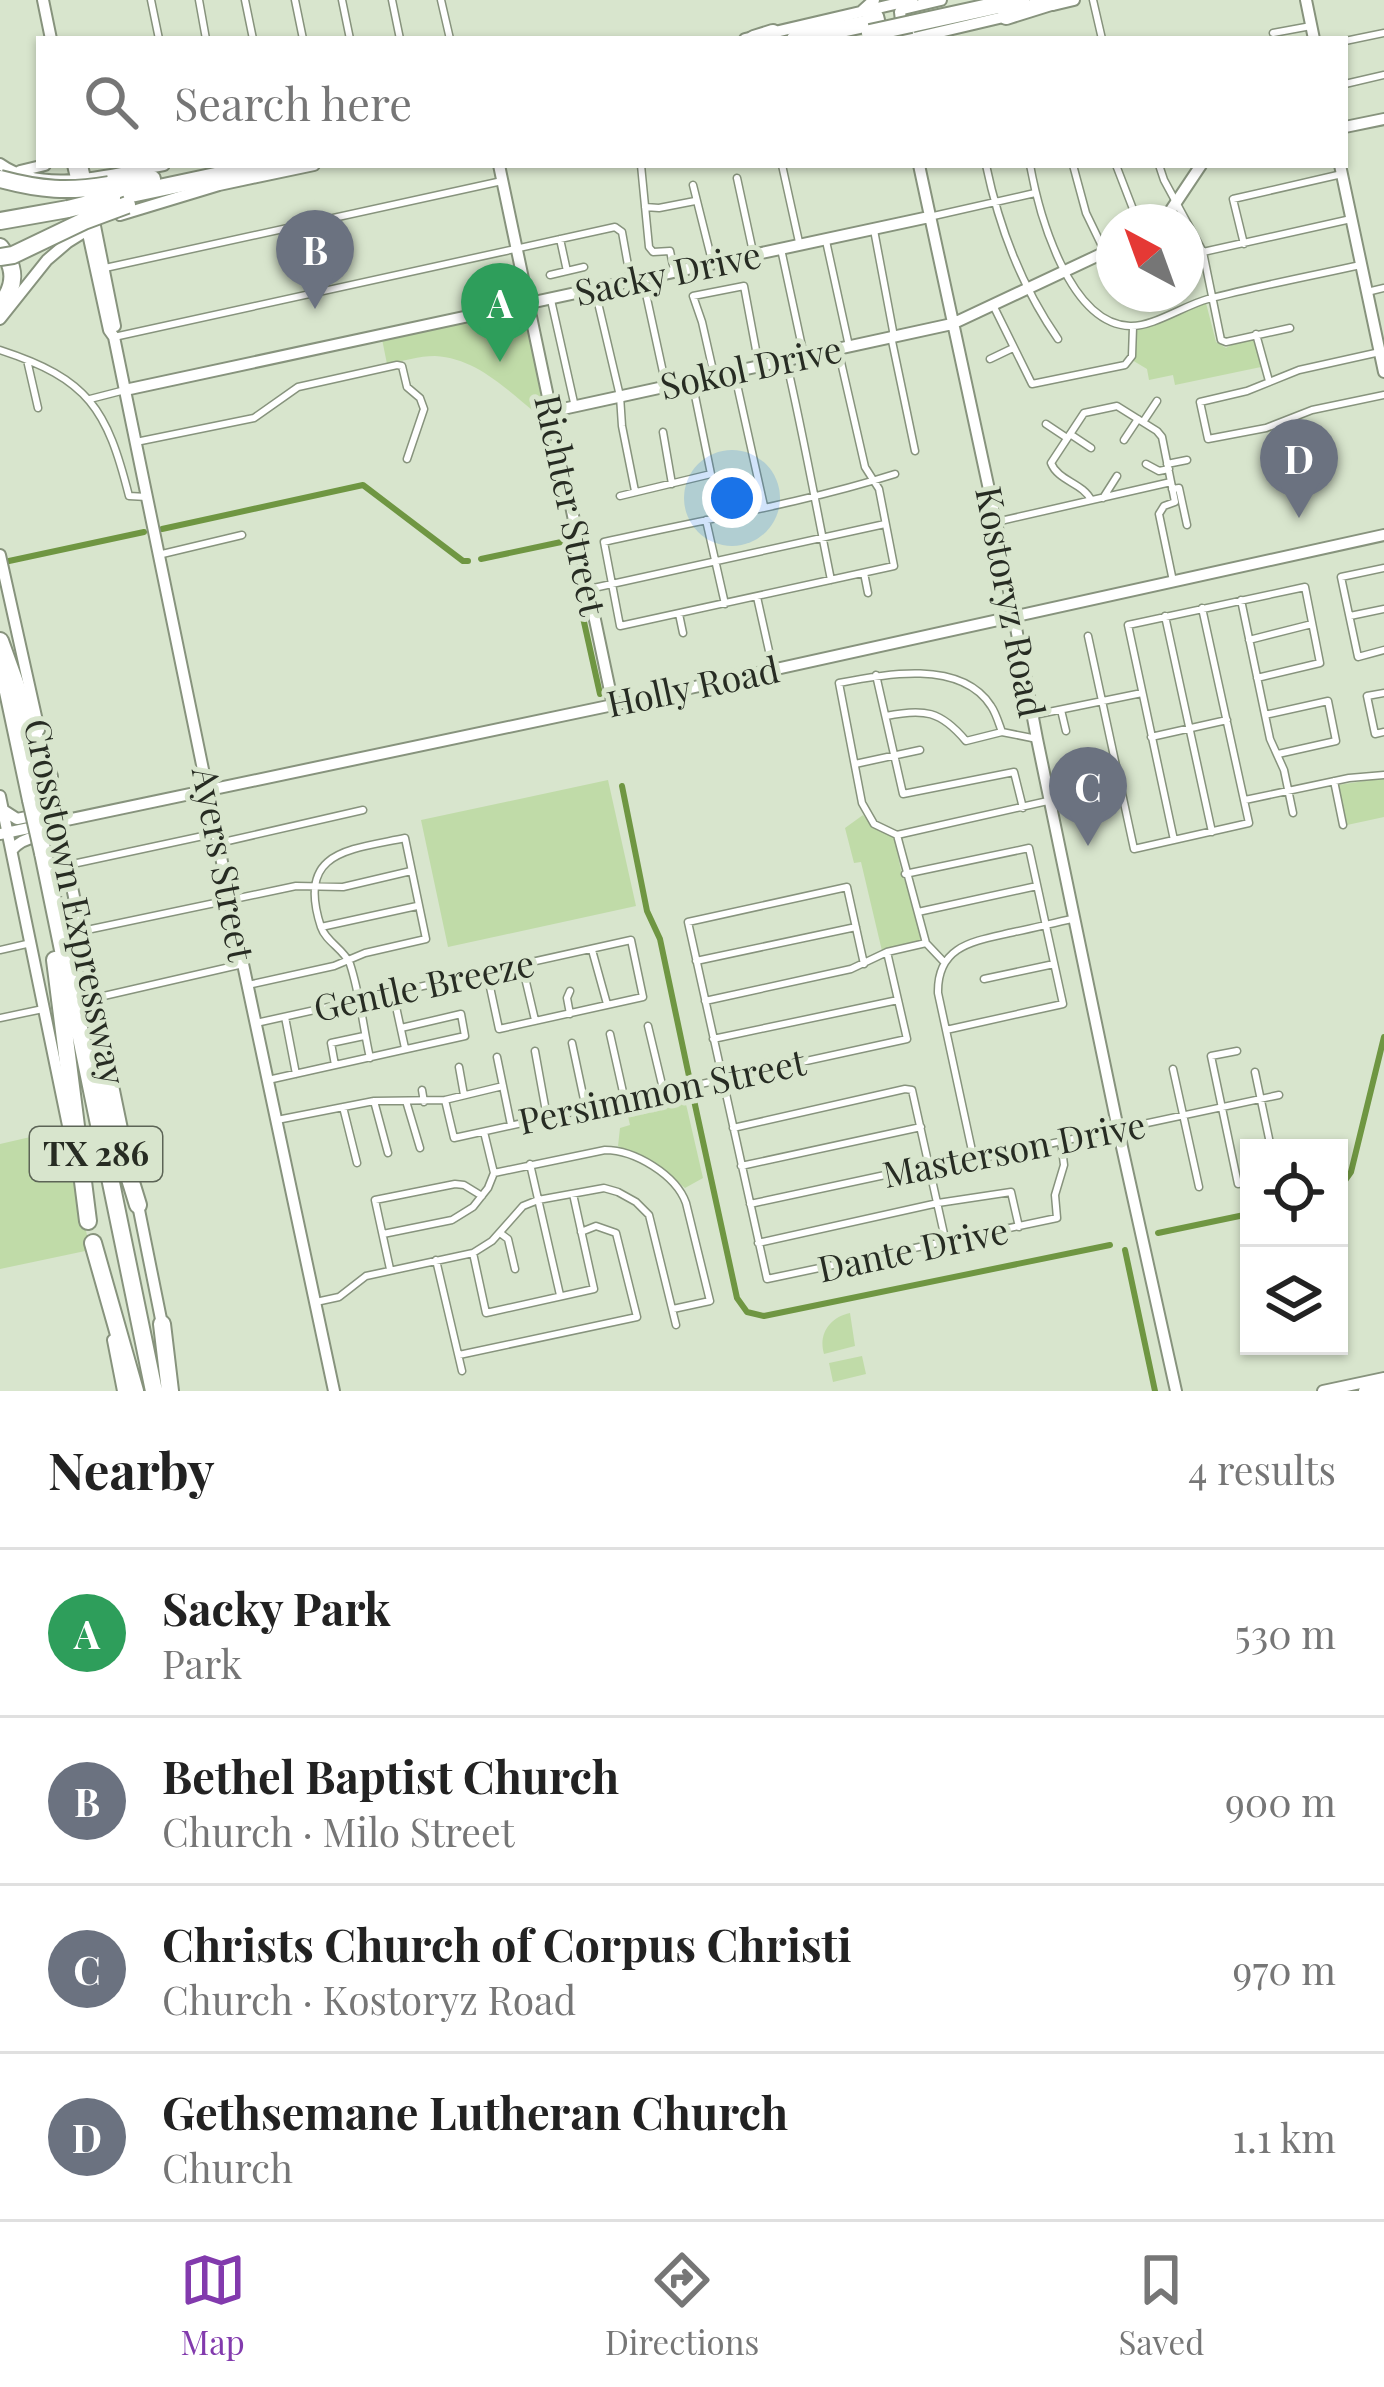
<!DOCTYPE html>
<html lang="en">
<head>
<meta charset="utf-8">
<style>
	:root { --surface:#fff; --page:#f6f6f6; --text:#222; --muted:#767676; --line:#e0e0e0; --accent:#823aad }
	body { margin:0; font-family:"Playfair Display",serif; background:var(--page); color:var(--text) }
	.controls { position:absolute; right:36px; bottom:36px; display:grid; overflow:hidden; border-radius:0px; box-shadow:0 3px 9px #0004 }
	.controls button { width:108px; height:108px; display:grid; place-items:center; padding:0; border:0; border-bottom:3px solid var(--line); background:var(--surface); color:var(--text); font:60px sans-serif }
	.compass { position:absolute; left:1096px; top:204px; width:108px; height:108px; border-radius:50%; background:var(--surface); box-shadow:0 3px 9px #0004; rotate:319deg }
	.you { position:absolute; left:732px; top:498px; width:42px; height:42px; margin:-30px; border:9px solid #fff; border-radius:50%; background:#1a73e8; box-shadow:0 0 0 18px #1a73e833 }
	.badge { display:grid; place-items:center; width:78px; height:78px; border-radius:50%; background:var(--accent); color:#fff; font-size:39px; font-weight:700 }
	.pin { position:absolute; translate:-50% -99px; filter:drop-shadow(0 3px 6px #0008) }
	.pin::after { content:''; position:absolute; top:63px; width:42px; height:36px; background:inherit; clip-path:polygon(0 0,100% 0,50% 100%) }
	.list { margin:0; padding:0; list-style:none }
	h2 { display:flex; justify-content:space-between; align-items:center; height:156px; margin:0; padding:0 48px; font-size:51px }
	h2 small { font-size:39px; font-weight:400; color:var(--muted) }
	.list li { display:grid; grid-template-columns:78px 1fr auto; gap:36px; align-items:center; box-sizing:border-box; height:168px; padding:0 48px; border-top:3px solid var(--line) }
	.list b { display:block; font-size:45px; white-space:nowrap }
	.list p { margin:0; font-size:39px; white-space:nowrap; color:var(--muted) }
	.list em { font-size:39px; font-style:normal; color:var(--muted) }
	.icon { flex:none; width:66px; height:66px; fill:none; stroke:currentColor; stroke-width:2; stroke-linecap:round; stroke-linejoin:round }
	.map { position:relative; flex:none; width:1384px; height:1391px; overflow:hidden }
	.search { position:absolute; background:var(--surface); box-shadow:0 3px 9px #0004; left:36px; right:36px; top:36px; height:132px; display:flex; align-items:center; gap:30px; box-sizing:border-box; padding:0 42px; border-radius:0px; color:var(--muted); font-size:45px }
	.sheet { height:828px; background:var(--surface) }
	nav { display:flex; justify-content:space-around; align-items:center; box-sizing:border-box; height:168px; border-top:3px solid var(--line); background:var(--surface); font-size:33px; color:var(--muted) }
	nav a { display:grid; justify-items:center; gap:6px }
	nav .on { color:var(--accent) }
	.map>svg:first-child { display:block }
	.green { fill:#c0dba8 }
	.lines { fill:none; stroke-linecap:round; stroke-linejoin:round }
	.canal { stroke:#6f9642; stroke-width:6 }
	.street-casing { stroke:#87937d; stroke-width:9 }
	.secondary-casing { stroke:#87937d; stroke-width:14 }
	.highway-casing { stroke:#87937d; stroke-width:20 }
	.street { stroke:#fff; stroke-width:6 }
	.secondary { stroke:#fff; stroke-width:10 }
	.highway { stroke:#fff; stroke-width:16 }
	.highway-bridge-casing { stroke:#87937d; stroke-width:20; stroke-linecap:butt }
	.highway-bridge { stroke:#fff; stroke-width:16 }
	.labels { text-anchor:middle; stroke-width:10; stroke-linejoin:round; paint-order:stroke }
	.shield { fill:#d8e5cd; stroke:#5c6456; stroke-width:3 }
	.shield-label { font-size:33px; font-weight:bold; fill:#272c23 }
	.street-label { font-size:36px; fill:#272c23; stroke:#d8e5cd }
</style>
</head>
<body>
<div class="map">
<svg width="1384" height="1391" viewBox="0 0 1384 1391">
	<rect width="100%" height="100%" fill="#d8e5cd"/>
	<path class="green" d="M1206,303L1216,342L1226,348L1235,343L1256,339L1261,367L1175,385L1173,375L1149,380L1147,369L1132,360L1136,329Z
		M525,308L544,413H536C506,389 476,358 435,356C419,356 403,361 387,364L382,339Z
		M1384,778V817L1347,825L1338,785Z
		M608,780L636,906L448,947L421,820Z
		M863,815L874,828L894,837L902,875L913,898L921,941L882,951L861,862L854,863L845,828Z
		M683,1091L703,1178L685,1188L672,1177L618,1146L620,1128L630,1125L625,1103Z
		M65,1129L90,1250L0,1269V1144Z
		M850,1313L855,1346L824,1354C818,1334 830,1317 850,1313Z
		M862,1356L866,1374L833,1382L829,1363Z"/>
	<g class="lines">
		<path class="canal" d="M162,529L363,485L463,561H468
			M481,559L566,541L600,694
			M9,561L144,532
			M622,786L647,911L660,939L690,1081
			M692,1091L737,1298L747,1312L764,1316L1110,1245
			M1339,1189L1351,1172L1384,1037
			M1158,1233L1249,1214
			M1125,1250L1155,1391"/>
		<defs>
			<path id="street" d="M151,0L159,39
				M199,0L206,39
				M245,0L253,39
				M295,0L303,39
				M342,0L350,39
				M392,0L400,39
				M441,0L450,39
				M1093,0L1102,39
				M1273,33L1311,26
				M1345,41L1384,33
				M1345,84L1384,75
				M641,165L649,247L653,252L670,251L674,270
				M782,165L799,242
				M986,165C999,227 1021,286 1058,339
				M1030,165C1039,214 1069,324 1130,326C1153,327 1185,305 1208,299C1258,286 1310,276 1361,265
				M1073,165L1086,213L1114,271
				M1116,165L1138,222
				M1159,165L1164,180L1203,252L1221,340L1226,342L1290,328
				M737,178L753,252
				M693,185L712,261
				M645,207L659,208L695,201
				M929,217L1035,193
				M874,230L893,331L892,341L915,451
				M560,239L567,271
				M826,241L849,346
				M1244,244L1233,199L1342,174
				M781,249L804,356
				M1186,259L1203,252L1351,219
				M105,268L502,181
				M550,275L584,267
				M643,280L666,386
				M595,290L620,396L622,426L635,491
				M1367,292L1384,288
				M551,300L575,407
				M993,305L1032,384L1125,365L1132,356L1133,327
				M1256,334L1269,381
				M114,337L615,227L622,232L631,282
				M838,349L865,467L879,489L894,566L620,626L604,542C701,520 800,504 895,474
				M0,350C89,379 107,409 129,496L147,497
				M1380,352L1299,370L1247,391L1200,402L1208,439L1266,428L1312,410L1384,395
				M990,359L1013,348
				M27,360L38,408
				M786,360C803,433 816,506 831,580
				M734,371L764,506
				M714,375L702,322L693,296L744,286L759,366
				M90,399L125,390
				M1143,422L1157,401
				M1046,424L1067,438
				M663,432L672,484
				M1070,434L1091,448
				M1124,440L1138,419
				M136,442L254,418L298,387L397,365L402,366L407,387L420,398L424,409L407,459
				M1146,464L1159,471L1169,469
				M1167,464L1187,460
				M1172,489L1179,488L1187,525
				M620,496L711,474L692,381
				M1103,498L1117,476
				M1091,500C1083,483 1058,481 1051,463L1084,413L1117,406L1157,431L1162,437L1171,482
				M706,520L725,604
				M996,522L1171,482L1175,502L1164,506L1159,514L1173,581
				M158,555L242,535
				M1384,568L1341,577L1358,657L1384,650
				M864,573L868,593
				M589,589L885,524
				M757,597L773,669
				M1241,600L1270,739L1284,770L1293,813
				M679,614L683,633
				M1165,616L1212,832
				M1350,616L1384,609
				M1088,636L1134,849L1249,823L1202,608
				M1249,640L1312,624
				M876,675L903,794L1014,772L1023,808
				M1384,693L1367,696L1375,734L1384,732
				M1061,710L1066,731
				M1034,715L1142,693
				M1265,715L1328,701L1336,741L1278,754
				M886,716C924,708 941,711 966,741L1002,732L1037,739
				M1151,737L1227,720
				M855,764L920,750
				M1334,781L1343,825
				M1245,800L1349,778L1384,775
				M897,835L874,824L862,803L839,683C883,674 961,659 991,706C996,713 999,724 1002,732
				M897,835L1119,785
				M897,835L926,943L944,962
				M1174,840L1128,625L1305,587L1320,663L1257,678
				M219,843L363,810
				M68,865L217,833
				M905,874L1029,848L1063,1004L946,1030
				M918,912L1037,886
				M321,927L417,906
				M82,931L296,886L343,887L411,871
				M0,950L31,943
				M592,950L607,1004
				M696,961L856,927
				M864,964L847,887L688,922L767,1279L1057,1218L1055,1195L1064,1165L1061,1141
				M522,965L535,1020
				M984,979L1054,964
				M248,985L334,966L365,953L426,939L405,838C348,850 296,851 321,927C326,942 344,949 350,964C360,994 363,1027 370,1058
				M570,991L567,998L570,1014
				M393,993L405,1048
				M95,998L243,964
				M705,1001L851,969L887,952L926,943
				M285,1017L296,1074
				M0,1018L43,1009
				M256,1023L631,940L643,997L499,1029L487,973
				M648,1026L664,1093
				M610,1034L625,1101
				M713,1039L898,1000
				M572,1043L586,1109
				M535,1051L547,1117
				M1237,1051L1211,1056L1238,1184L1249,1182
				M497,1057L511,1125
				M335,1065L331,1043L364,1036
				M459,1067L464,1095
				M1173,1069L1199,1187
				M1255,1072L1271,1148
				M268,1080L465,1036L461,1014L401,1028
				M422,1090L424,1102
				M445,1100L454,1138L907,1039L887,952
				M374,1101L388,1153
				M406,1101L420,1148
				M343,1107L357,1163
				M277,1120L374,1101L445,1100L503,1086
				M733,1128L905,1089L912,1090L946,1243
				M974,1160L938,993C937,944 976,941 1014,932C1034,928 1053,923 1072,919
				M530,1164L560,1295
				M741,1166L921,1127
				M494,1173L605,1150C635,1150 676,1175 686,1203L710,1301L673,1309
				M750,1204L941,1163L974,1160L1279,1095
				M500,1233L508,1239L515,1269
				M383,1234L452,1220L473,1207L488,1188L494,1173L484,1132
				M758,1243L938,1203L1011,1192L1019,1227
				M473,1253L486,1313L594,1289L573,1194
				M436,1260L462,1371
				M390,1269L375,1200L455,1184L464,1185L482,1196
				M316,1302L339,1297L366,1276L473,1253L492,1241L523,1206L538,1200L604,1188L618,1192L636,1202L649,1215L676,1325
				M459,1355L637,1317L616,1233L596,1226L581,1232"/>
			<path id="secondary" d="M43,0L51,39
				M874,0L862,11L878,16L883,36
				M1306,0L1314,39
				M1053,5L1074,0
				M913,38L902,30L900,12L903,9L941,0
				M745,39L912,0
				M910,39L1012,15
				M1345,127L1384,119
				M0,164C45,196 114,173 164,165
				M73,165L79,191
				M82,165L88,191
				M499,165L613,705
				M919,165L996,522L1037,739L1118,1129L1176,1391
				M1340,165L1384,372
				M20,171L45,165
				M84,215L109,330L114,337L243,964L334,1391
				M120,215L219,185L314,165
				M94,221L115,326
				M1163,222L1201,165
				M0,319L47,260L68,242L92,227
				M125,390L929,217
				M549,412L952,324L1114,248
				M0,555L39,730
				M48,771L122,1129
				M0,796L71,1140
				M3,810L17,819L46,813L55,803
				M0,834L613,705L1384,535
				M12,850C23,836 49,832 63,842
				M137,1200L163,1329
				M113,1340L123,1391
				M1323,1391L1384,1378
				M1364,1391L1384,1387"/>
			<path id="highway" d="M1006,16L1057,0
				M911,24L1021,0
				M754,39L773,33
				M795,39L869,23
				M109,185L152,179
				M112,198L268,165
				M0,221L68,209
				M0,247C16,267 17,285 0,306
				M0,641L49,777
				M0,654L31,800
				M43,853L154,1391
				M55,960L88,1221
				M101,1085L138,1205
				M93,1243L135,1391
				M162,1324L170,1391"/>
		</defs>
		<use href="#street" class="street-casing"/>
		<use href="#secondary" class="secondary-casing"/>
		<use href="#highway" class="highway-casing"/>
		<use href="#street" class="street"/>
		<use href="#secondary" class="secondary"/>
		<use href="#highway" class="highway"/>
		<defs>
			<path id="highway-bridge" d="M870,33L911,24
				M0,179C41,190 68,192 109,185
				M68,209L112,198
				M0,257L13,255L84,221L127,205
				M31,800L43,853"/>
		</defs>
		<use href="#highway-bridge" class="highway-bridge-casing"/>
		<use href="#highway-bridge" class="highway-bridge"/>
	</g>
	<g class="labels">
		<rect class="shield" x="30" y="1127" width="132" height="54" rx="9"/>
		<g class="shield-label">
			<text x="96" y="1166">TX 286</text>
		</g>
		<g class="street-label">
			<text transform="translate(668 274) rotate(-12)" y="13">Sacky Drive</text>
			<text transform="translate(751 368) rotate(-12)" y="13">Sokol Drive</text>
			<text transform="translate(570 505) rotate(78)" y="13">Richter Street</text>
			<text transform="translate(1010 602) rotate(79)" y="13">Kostoryz Road</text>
			<text transform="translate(693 687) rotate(-12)" y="13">Holly Road</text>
			<text transform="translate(223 864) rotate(79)" y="13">Ayers Street</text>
			<text transform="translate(75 902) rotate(78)" y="13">Crosstown Expressway</text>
			<text transform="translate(424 986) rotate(-12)" y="13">Gentle Breeze</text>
			<text transform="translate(662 1092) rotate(-12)" y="13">Persimmon Street</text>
			<text transform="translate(1014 1150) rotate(-11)" y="13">Masterson Drive</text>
			<text transform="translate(913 1250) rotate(-12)" y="13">Dante Drive</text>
		</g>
	</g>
</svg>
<div class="controls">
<button><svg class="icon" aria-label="locate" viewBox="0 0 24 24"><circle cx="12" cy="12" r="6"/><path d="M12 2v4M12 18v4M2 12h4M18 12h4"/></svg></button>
<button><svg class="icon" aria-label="layers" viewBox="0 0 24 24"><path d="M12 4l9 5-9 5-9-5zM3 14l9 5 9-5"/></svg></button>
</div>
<svg class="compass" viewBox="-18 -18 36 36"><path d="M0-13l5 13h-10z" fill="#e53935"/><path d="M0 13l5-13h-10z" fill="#767676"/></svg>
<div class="you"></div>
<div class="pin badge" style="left:500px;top:362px;background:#2e9e5b">A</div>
<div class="pin badge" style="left:315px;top:309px;background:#6b7280">B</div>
<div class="pin badge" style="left:1088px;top:846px;background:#6b7280">C</div>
<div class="pin badge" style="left:1299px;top:518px;background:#6b7280">D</div>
<div class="search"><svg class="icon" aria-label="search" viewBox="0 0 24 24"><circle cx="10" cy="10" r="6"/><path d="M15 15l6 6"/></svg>Search here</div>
</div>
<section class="sheet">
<h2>Nearby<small>4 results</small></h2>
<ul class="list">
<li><span class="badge" style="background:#2e9e5b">A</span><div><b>Sacky Park</b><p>Park</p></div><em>530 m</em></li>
<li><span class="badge" style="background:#6b7280">B</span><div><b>Bethel Baptist Church</b><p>Church · Milo Street</p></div><em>900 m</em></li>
<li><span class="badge" style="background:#6b7280">C</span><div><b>Christs Church of Corpus Christi</b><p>Church · Kostoryz Road</p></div><em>970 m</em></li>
<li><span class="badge" style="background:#6b7280">D</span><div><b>Gethsemane Lutheran Church</b><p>Church</p></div><em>1.1 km</em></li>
</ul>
</section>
<nav>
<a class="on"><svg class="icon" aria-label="map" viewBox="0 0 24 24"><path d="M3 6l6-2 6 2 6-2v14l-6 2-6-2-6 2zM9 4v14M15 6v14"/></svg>Map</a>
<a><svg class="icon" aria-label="directions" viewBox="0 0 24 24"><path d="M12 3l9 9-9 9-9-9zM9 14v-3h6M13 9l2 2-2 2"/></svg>Directions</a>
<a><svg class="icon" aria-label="saved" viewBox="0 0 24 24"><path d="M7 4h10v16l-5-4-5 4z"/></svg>Saved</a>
</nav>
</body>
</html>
